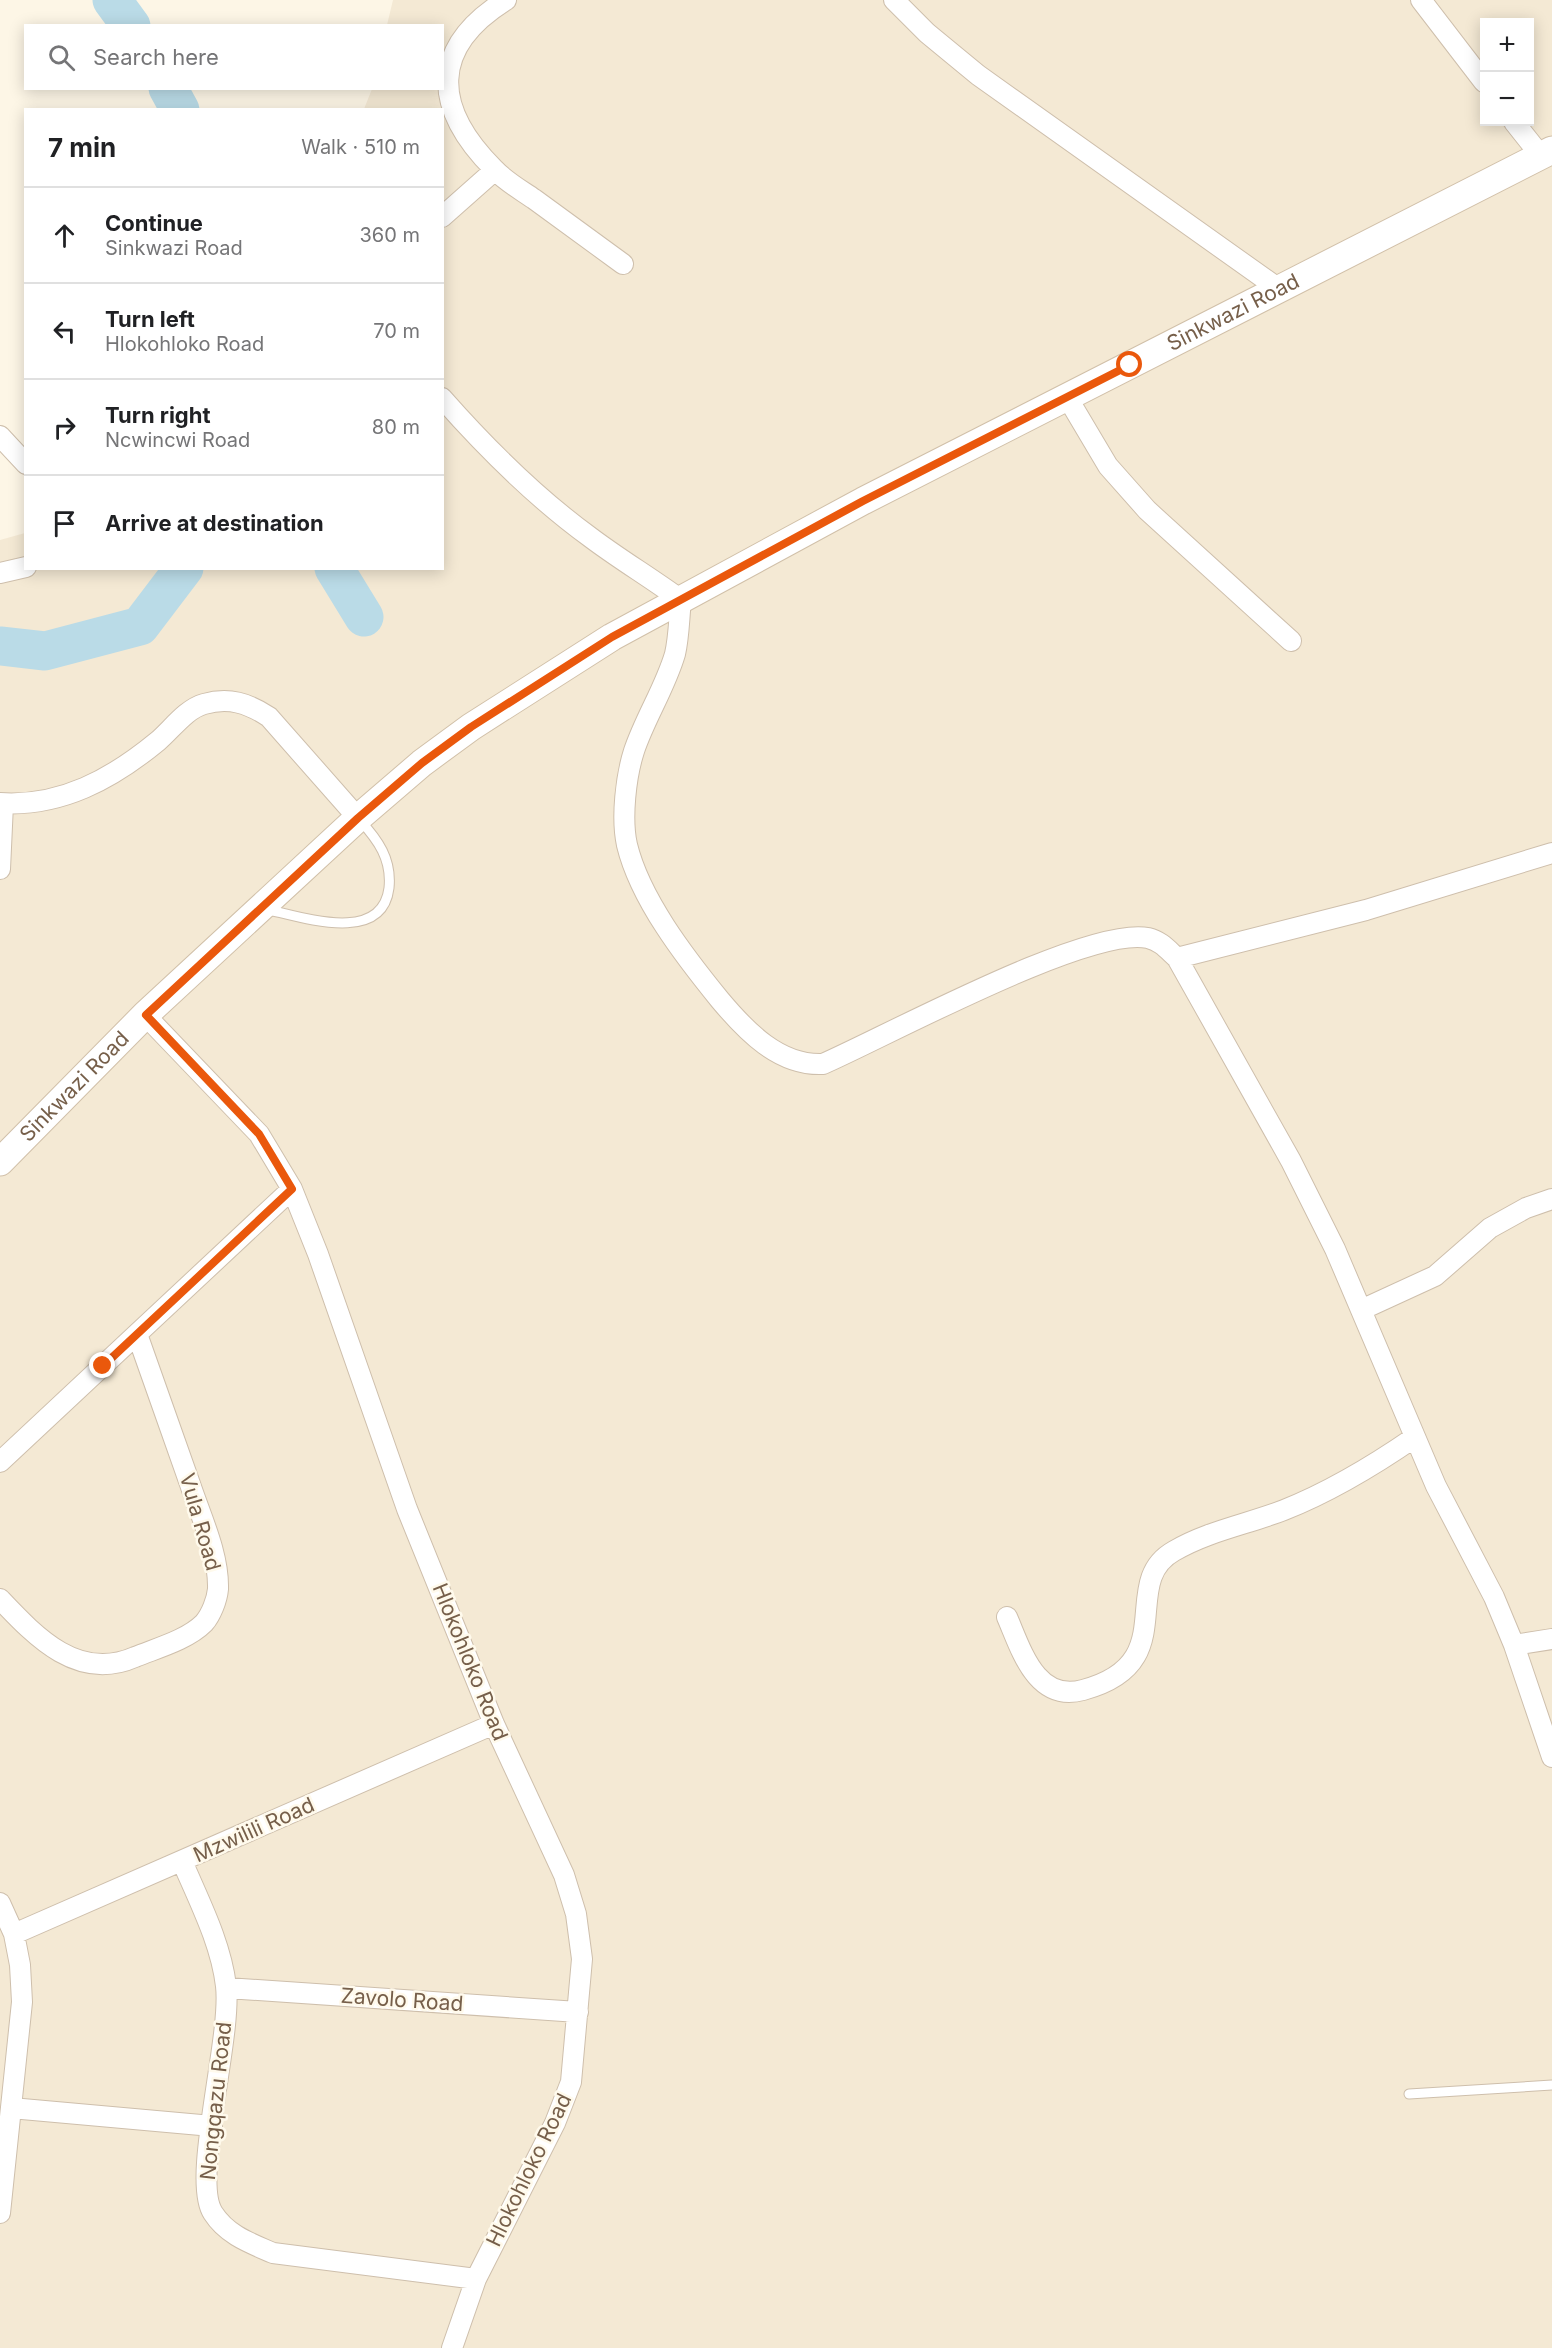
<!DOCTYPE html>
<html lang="en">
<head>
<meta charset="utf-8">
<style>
	:root { --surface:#fff; --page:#f6f6f6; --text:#202124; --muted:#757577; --line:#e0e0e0 }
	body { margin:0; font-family:Inter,sans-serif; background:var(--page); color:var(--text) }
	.controls { position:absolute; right:18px; top:18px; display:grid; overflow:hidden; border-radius:0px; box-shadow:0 3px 15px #0003 }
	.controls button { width:54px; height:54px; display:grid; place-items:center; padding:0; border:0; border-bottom:2px solid var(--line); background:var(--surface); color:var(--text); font:30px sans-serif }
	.stop { position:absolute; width:18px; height:18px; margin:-14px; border:4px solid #ea580c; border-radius:50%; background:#fff }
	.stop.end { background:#ea580c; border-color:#fff; box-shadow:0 2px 6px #0008 }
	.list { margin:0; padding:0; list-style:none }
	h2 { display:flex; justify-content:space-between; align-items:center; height:78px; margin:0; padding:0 24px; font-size:26px }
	h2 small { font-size:20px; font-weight:400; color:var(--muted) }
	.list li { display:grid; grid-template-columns:39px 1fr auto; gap:18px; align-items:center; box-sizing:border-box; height:96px; padding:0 24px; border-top:2px solid var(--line) }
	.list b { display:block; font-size:22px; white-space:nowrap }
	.list p { margin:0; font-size:20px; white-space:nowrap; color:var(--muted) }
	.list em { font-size:20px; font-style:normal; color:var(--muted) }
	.icon { flex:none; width:33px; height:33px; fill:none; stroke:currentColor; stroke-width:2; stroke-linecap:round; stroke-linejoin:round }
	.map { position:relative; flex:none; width:1552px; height:2348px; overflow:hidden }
	.search { position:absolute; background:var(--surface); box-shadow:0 3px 15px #0003; left:24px; top:24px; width:420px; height:66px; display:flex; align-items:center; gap:15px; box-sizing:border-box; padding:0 21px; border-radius:0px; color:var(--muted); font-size:22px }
	.panel { position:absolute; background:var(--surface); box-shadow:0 3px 15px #0003; left:24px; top:108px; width:420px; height:462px; border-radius:0px }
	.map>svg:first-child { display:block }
	.residential { fill:#f4e9d4; fill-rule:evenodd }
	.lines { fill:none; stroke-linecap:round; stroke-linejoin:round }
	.river { stroke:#badbe7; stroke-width:39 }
	.lane-casing { stroke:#cebfac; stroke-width:11 }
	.street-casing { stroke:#cebfac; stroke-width:22 }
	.secondary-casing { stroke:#d1c0a9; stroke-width:29 }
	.lane { stroke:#fff; stroke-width:9 }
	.street { stroke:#fff; stroke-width:20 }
	.secondary { stroke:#fff; stroke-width:27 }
	.route { stroke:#ea580c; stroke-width:8 }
	.labels { text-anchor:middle; stroke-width:5; stroke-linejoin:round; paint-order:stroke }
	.street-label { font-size:21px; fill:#765f4a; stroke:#fffaec }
</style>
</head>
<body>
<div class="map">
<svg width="1552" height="2348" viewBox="0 0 1552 2348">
	<rect width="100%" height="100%" fill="#fdf6e6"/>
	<path class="residential" d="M393,0H1552V2348H0V540L25,533L26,568H442V110L364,109L372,89L442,88V26L387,25ZM1484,22H1530V122H1484Z"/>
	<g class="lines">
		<path class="river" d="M112,0L131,26
			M168,88L180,110
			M334,568L364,617
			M0,646L45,651L140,626L184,568"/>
		<defs>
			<path id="lane" d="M265,909C302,917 382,945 389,888C392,859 378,840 359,819
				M1409,2094L1552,2085"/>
			<path id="street" d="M506,0C429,48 433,108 494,169C505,181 521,190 534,199C564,221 594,243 623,264
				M894,0L927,33L978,75L1279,289
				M1421,0L1484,82
				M1514,122L1541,156
				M442,217L495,170
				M1067,397L1108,466L1147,510L1291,641
				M442,398C487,449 535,497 590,537C619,559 651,578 681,600C679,618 679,637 675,654C665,688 645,718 634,751C626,776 621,818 627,845C640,899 685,957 720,1000C746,1031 779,1066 823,1064C887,1036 1088,926 1148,938C1161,941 1168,950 1177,958L1291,1161L1335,1249L1436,1486L1494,1597L1514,1645L1552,1757
				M0,436L26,464
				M0,573L26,567
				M0,803C61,807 112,779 158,741C172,729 186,709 204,704C229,697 248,703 269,717L358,818
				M0,869L3,804
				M1177,958L1366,910L1552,853
				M145,1015L259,1134L292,1189L318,1254L407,1509L494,1724L564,1875L576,1914L582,1959L571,2082L555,2123L476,2279L452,2348
				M1361,1310L1435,1276L1490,1228L1526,1208L1552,1199
				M0,1462L292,1189
				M0,1599C36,1637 78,1682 135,1657C157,1648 187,1640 204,1623C211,1615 217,1600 218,1589C219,1554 201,1517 190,1484C172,1434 155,1384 137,1334
				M1007,1617C1021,1649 1036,1703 1083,1690C1184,1663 1117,1583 1174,1551C1208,1531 1248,1524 1284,1510C1332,1491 1373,1466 1415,1437
				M1514,1645L1552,1639
				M182,1861C199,1901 221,1943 226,1986C232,2038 191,2180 213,2213C227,2235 250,2243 273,2253L476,2279
				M0,1903L14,1934L20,1965L22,2002L0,2213
				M14,1934L494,1724
				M227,1988L578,2012
				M11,2108L212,2126"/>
			<g id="secondary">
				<path id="s1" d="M0,1162L145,1015L358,818L422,763L471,727L612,637L863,501L1552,150"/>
			</g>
		</defs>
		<use href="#lane" class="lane-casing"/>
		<use href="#street" class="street-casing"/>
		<use href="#secondary" class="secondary-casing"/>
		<use href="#lane" class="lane"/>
		<use href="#street" class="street"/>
		<use href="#secondary" class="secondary"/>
	</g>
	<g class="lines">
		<path class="route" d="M103,1366L292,1189L259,1134L146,1015L358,818L422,763L471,727L612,637L863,501L1130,365"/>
	</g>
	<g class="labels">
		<g class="street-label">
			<text dy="7" stroke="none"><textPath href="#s1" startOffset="1510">Sinkwazi Road</textPath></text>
			<text dy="7" stroke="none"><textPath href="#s1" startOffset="106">Sinkwazi Road</textPath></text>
			<text transform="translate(200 1522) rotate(74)" y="7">Vula Road</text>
			<text transform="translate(470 1662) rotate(68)" y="7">Hlokohloko Road</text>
			<text transform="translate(254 1830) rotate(-24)" y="7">Mzwilili Road</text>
			<text transform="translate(402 2000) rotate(4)" y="7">Zavolo Road</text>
			<text transform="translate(216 2101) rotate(-84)" y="7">Nongqazu Road</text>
			<text transform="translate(529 2170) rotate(-64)" y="7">Hlokohloko Road</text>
		</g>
	</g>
</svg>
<div class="controls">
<button>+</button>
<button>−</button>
</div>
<div class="stop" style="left:1130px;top:365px"></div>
<div class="stop end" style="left:103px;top:1366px"></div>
<div class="search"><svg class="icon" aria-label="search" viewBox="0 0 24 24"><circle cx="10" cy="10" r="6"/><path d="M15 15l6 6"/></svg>Search here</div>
<section class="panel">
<h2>7 min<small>Walk · 510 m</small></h2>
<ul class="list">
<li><svg class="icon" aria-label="ahead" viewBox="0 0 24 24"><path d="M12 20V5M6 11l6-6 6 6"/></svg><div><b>Continue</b><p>Sinkwazi Road</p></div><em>360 m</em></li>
<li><svg class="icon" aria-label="left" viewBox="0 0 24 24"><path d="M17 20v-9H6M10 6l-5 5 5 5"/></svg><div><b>Turn left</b><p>Hlokohloko Road</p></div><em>70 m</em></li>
<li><svg class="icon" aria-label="right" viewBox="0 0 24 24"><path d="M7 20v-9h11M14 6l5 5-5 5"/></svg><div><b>Turn right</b><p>Ncwincwi Road</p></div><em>80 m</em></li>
<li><svg class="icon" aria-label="arrive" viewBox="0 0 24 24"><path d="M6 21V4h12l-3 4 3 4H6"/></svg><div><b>Arrive at destination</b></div></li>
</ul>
</section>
</div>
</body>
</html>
